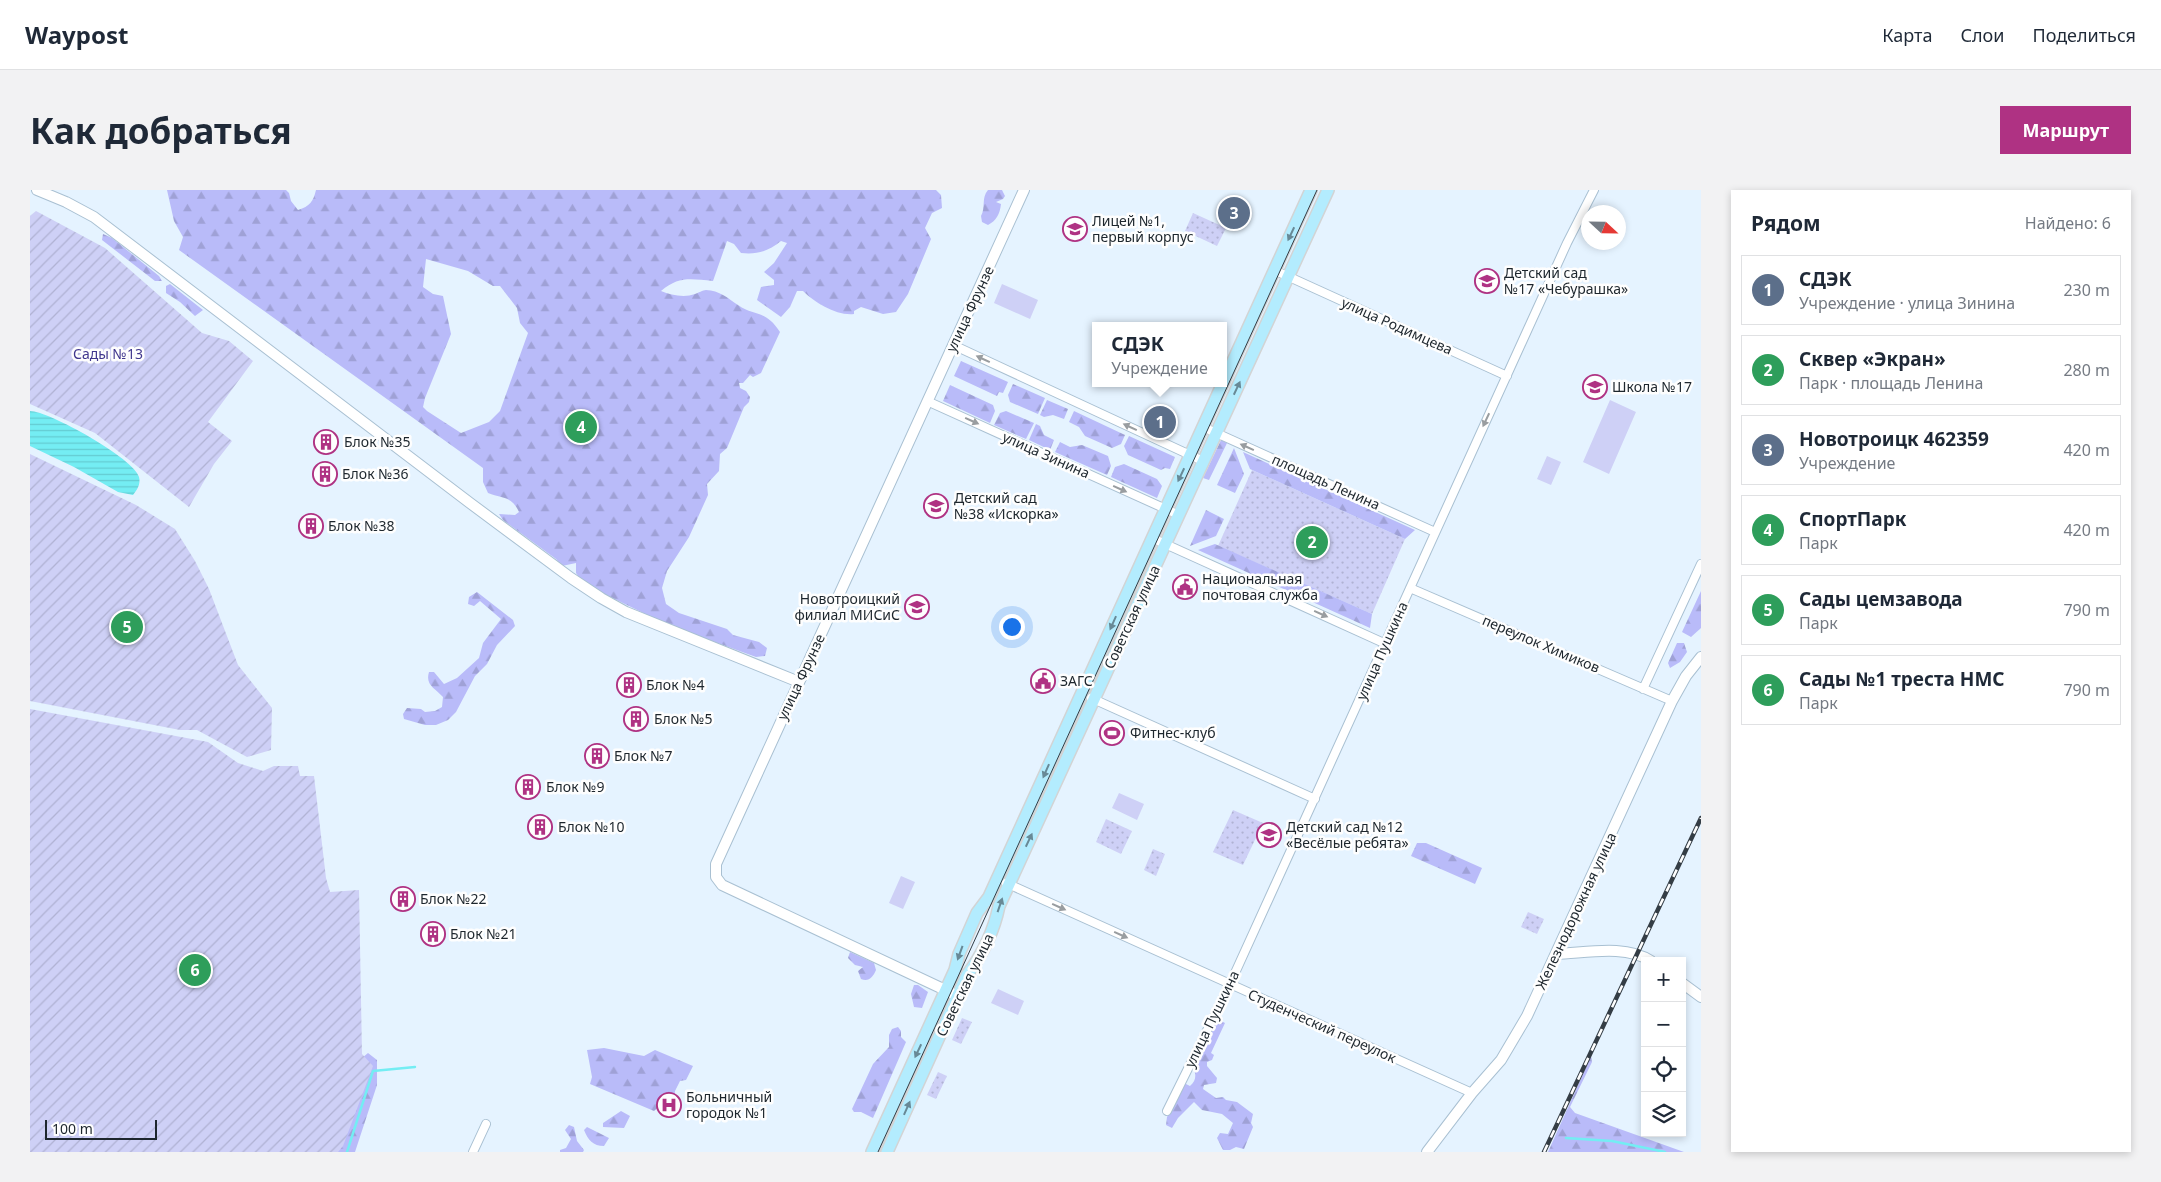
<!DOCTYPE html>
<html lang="ru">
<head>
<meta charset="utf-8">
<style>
	:root { --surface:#fff; --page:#f2f2f3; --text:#1f2937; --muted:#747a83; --line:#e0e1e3; --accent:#af3283 }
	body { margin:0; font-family:"Noto Sans",sans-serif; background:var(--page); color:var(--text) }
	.controls { position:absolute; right:15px; bottom:15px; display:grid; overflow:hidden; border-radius:0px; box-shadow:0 2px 8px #0003 }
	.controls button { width:45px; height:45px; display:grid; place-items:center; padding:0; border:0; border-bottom:1px solid var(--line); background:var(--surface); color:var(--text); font:25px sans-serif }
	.compass { position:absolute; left:1551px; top:15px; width:45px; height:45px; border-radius:50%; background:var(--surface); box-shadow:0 2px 8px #0003; rotate:112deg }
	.scale { position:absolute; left:15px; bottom:12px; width:112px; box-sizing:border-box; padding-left:5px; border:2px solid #1d262d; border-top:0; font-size:14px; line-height:18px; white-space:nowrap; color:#1d262d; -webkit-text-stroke:4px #fefefe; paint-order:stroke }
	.you { position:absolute; left:981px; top:436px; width:18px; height:18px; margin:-12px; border:4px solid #fff; border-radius:50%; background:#1a73e8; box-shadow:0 0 0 8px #1a73e833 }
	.badge { display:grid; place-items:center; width:32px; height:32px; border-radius:50%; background:var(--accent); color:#fff; font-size:16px; font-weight:700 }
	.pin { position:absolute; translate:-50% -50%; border:2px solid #fff; box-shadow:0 1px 5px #0006 }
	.popup { position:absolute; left:1062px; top:132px; width:135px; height:65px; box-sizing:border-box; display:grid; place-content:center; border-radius:0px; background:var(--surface); filter:drop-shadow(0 1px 4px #0005); font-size:16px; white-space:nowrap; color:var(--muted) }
	.popup b { font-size:19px; color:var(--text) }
	.popup::after { content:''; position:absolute; left:50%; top:100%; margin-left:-10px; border:10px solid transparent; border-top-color:var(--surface) }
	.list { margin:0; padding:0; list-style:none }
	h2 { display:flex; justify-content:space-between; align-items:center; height:65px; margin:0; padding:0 20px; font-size:21px }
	h2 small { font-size:16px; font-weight:400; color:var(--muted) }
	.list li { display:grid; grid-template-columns:32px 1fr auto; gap:15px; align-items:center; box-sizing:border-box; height:70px; margin:0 10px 10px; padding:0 10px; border:1px solid var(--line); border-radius:0px }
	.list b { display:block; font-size:19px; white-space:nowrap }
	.list p { margin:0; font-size:16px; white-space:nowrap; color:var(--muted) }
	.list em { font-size:16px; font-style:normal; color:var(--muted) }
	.icon { flex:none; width:28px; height:28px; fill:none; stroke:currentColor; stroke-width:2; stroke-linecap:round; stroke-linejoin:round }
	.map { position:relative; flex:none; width:1671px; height:962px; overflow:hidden; border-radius:0px }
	header { display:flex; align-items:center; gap:30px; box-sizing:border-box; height:70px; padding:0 25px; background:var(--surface); border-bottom:1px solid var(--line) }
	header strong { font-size:24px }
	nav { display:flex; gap:28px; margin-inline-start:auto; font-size:18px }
	.intro { display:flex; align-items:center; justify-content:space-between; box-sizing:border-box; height:120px; padding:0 30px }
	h1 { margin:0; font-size:35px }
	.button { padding:12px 22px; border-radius:0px; background:var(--accent); color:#fff; font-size:18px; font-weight:700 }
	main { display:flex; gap:30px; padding:0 30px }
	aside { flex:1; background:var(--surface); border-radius:0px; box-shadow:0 2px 8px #0003 }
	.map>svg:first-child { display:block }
	.grass { fill:url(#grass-dots) }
	.forest { fill:url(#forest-firs); fill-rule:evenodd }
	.garden { fill:url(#garden-furrows) }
	.pitch { fill:#ced0f6 }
	.water { fill:url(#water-rules) }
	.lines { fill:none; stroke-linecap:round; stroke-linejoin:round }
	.stream { stroke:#74edf3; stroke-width:2.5 }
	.street-casing { stroke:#a9c0d2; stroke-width:10 }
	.secondary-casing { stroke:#a9c0d2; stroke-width:12 }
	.primary-casing { stroke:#d2d4d5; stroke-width:14 }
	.street { stroke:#fff; stroke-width:8 }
	.secondary { stroke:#fff; stroke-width:10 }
	.primary { stroke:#b3ecfe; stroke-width:11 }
	.tram { stroke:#343d45; stroke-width:1 }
	.rail-casing { stroke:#343d45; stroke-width:4.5 }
	.rail { stroke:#fefefe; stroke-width:2.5; stroke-dasharray:8; stroke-linecap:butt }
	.oneway { fill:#688996 }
	.oneway2 { fill:#999da0 }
	.labels { text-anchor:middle; stroke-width:5; stroke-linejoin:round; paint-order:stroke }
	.poi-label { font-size:14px; fill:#1d262d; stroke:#fefefe; text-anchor:start }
	.street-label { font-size:14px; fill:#1d262d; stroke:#fefefe }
	.park-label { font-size:14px; fill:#40378e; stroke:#fefefe }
</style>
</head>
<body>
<header>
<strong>Waypost</strong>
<nav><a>Карта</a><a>Слои</a><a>Поделиться</a></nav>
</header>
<div class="intro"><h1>Как добраться</h1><a class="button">Маршрут</a></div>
<main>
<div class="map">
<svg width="1671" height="962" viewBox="0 0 1671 962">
	<defs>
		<pattern id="grass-dots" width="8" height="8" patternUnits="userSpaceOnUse" patternTransform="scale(1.25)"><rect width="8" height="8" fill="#ced0f6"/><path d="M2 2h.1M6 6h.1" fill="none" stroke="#b0b2d3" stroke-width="1.8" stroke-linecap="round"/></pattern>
		<pattern id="forest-firs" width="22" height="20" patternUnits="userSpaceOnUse" patternTransform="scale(1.25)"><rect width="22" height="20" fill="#b9bbf9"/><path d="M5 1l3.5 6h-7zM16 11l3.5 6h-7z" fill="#9fa1d6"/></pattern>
		<pattern id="garden-furrows" width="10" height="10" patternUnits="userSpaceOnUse" patternTransform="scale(1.25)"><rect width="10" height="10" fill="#ced0f6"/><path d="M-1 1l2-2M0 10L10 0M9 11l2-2" fill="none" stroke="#b0b2d3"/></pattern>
		<pattern id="water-rules" width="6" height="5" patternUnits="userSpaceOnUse" patternTransform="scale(1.25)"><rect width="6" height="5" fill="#74edf3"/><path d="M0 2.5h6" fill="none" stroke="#64cbd1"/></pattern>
	</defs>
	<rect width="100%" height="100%" fill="#e5f3ff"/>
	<path class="grass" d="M1163,23L1196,38L1187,56L1155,41Z
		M1222,280L1375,349L1342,424L1188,356Z
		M1203,620L1233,633L1213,675L1183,662Z
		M1076,629L1102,641L1091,664L1066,652Z
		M1123,659L1135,664L1126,686L1114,680Z
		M1498,722L1514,729L1507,744L1491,737Z
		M932,828L942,832L931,854L922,850Z
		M908,882L917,886L906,909L897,905Z"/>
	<path class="forest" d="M137,0H256L259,3L261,11L268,20C280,16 283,12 286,0H906L911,5L912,18L902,23L895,38L901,49L878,104L866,122L853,124L831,117L824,121V124C807,126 785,113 773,101H767L760,117L751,127L727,110L731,97L744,95V90L734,82L744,73L757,53L751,51C739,61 727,65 711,63L704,54L697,51L683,91C660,89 649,86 631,101C641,105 654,108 665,104C668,103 673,100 676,100C689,100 699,109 708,115C725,127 735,119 750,142L731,183L723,187L720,185L713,193H709L710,198L716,201L720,207L719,212L714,217L697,258L690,264L689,281L677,294L678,305L659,347L637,381L632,398L636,414L649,423L697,439L703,445L729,452L737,458L735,466L726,467L638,435L564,399L552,391L546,383V373L532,376L526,369L473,330L469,324L485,325L489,322C482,306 473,309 458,303L453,292V278L149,60L153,47L144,31ZM396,69L438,81L463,96H470L487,118L490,133L498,143L470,221L459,232L431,243L397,221L393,217L395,208L421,144L413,106L403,104L393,97Z
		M958,0H972L975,6L973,9L966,12L971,14C970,24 966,31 958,35L952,32L951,26C956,17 951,8 958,0Z
		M73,44L82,48L129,86L132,91H125L72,50Z
		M140,94L173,120L165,126L150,112L136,103V96Z
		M931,171L978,192L973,203L969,202L967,206L924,186Z
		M983,194L1015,208L1008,224L980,212L978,205Z
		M920,195L963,215L965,221L960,233L913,211Z
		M1017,210L1038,219L1034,229L1023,225L1014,227L1010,225Z
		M976,221L1004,233L996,249L964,235L970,223Z
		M1044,221L1095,245L1091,254L1082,258L1055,246L1049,237L1039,232Z
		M1006,234L1010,236L1014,245L1024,250L1020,260L999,250Z
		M1099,246L1145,267L1140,279L1135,278L1131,280L1098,265L1094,256Z
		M1191,250L1197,253L1179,290L1173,288Z
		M1030,252L1040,257L1052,255L1078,266L1081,276L1077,285L1025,262Z
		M1204,258L1214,284L1205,303L1187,295Z
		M1213,262L1385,340L1375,349L1220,279Z
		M1094,274L1127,289L1132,296L1127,308L1081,287L1085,277Z
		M1176,320L1194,329L1186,346L1160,356Z
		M1185,354L1342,424L1340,438L1168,360Z
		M1671,401V438L1661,447L1652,442Z
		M447,402L483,430L485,436L467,455L457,474L445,486L426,522L418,530L406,535H395L374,529L373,524L377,518L391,519L395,522L405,521L412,517L413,507C405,498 395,495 399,482H404L414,494L427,488L449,468L453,453L471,429L450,411L444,416L438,414L439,407Z
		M1647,453H1654L1657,462L1650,472L1640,478L1638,473Z
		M1387,653H1396L1452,678L1445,694L1381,666Z
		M820,762L844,773L846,780C843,787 839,792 831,789L828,781L833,777L825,775L818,768Z
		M884,795H888L898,802L892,818L884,817L881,804Z
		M1186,828L1195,833L1181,863L1184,865L1182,870L1177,872V876L1187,888L1186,893L1174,895L1173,899L1186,908L1193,907L1196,910L1207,912L1223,924L1221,933L1223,937L1214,959L1206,957L1200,960H1193L1187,948L1190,943L1198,944L1203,933L1192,924L1172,920L1164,912L1148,928L1142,938L1136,935L1137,927L1154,893L1160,896C1167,890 1166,884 1163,876Z
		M868,837L871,841V847L876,852L843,928L831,922H824L822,919L843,874L859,857V845L862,839Z
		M574,858L614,866L625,860L663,876L656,890L650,891L645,901L644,912L633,913L624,921L560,894L562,887L557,860Z
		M338,863L347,870V895L325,962H283L332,868Z
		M1561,866L1562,872L1540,917L1545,923L1654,962H1518Z
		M591,921L600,926L594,938L573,937V933Z
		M539,935L544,937L547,951L554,960L553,962H530V960L536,958L541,949L535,940Z
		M557,937L579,948L574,956C563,956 558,950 554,940Z"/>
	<path class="garden" d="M6,21L75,58L172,143L199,151L223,171L178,232L202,251L184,274L159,317L65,243L0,214V26Z
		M0,264L106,315L145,339L165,371L179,399L208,475L242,518L241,560L217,567L167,540H150L0,511Z
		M0,519L178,552L208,573L233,581L244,576H268L270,586H284L296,688L300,702L329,700L332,864L343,876L313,956L308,962H0Z"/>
	<path class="pitch" d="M972,94L1008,110L1000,129L964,113Z
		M1580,210L1606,222L1579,284L1553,272Z
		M1517,266L1531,272L1521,295L1507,289Z
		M1089,603L1114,614L1107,630L1082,618Z
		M871,686L885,692L873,719L859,713Z
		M968,799L994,811L988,825L961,813Z"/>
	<path class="water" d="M0,221C19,221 105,269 109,287C111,294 107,300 103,305L88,302L44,277L0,256Z"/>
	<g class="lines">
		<path class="stream" d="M1536,948L1582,951L1635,962
			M317,962L343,881L385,877"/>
		<defs>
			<path id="street" d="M1244,80L1477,186
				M923,155L1173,271
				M897,211L1149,325
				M1173,237L1405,342
				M1122,348L1356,454
				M1380,398L1642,511
				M1613,499L1671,374
				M1061,508L1285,609
				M976,693L1442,903
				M1137,921L1200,794L1537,53L1564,0
				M443,962L456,934"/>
			<path id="secondary" d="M7,0L36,12L64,27L440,313L541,388L571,408L596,422L769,492
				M1526,764C1556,763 1595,754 1621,771
				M1652,793L1671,807
				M928,806L692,695L686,687V674L994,0
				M1397,962L1442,903L1471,870L1497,826L1642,511L1656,486L1671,467"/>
			<path id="primary" d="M1194,191L1281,0
				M842,962L925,780L929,764L947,723L959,707L1193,193
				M857,962L937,785C952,765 964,741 969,716L1298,0"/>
		</defs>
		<use href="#street" class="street-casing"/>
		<use href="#secondary" class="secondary-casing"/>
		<use href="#primary" class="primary-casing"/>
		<use href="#street" class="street"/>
		<use href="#secondary" class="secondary"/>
		<use href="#primary" class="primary"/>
		<path class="tram" d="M848,962L1287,0"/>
		<defs>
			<path id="rail" d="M1514,962L1671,628"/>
		</defs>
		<use href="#rail" class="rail-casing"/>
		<use href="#rail" class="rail"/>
	</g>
	<defs><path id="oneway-solid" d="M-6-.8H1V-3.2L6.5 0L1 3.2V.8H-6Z" transform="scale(1.25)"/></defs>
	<g class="oneway">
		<use href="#oneway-solid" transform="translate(1261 44) rotate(115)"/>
		<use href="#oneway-solid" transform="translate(1207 198) rotate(-65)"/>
		<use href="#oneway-solid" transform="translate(1151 285) rotate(115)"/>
		<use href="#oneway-solid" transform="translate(1083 433) rotate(114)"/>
		<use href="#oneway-solid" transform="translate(1016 581) rotate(114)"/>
		<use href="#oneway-solid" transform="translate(999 650) rotate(-65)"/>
		<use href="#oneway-solid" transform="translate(970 715) rotate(-71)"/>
		<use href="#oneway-solid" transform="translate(930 763) rotate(110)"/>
		<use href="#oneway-solid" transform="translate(888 861) rotate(115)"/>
		<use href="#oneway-solid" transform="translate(877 918) rotate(-66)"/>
	</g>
	<g class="oneway2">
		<use href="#oneway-solid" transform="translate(953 169) rotate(-155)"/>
		<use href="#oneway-solid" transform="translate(1456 230) rotate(115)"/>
		<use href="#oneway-solid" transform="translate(942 231) rotate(24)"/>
		<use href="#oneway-solid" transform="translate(1100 237) rotate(-155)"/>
		<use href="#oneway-solid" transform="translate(1217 257) rotate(-156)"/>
		<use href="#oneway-solid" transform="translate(1090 299) rotate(24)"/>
		<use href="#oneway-solid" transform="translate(1291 424) rotate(24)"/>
		<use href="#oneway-solid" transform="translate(1029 717) rotate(24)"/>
		<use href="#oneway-solid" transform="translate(1091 745) rotate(24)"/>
	</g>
	<defs>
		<symbol id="school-ring" viewBox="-11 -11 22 22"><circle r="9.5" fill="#fefefe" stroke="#af3283" stroke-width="1.5"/><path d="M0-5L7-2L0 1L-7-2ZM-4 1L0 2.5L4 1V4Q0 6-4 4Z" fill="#af3283"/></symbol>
		<symbol id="building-ring" viewBox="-11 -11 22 22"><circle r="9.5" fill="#fefefe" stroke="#af3283" stroke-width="1.5"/><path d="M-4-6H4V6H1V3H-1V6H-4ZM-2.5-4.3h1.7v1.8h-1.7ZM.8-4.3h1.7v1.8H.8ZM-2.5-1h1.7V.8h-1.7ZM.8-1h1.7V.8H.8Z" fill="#af3283"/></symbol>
		<symbol id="civic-ring" viewBox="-11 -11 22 22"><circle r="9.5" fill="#fefefe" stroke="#af3283" stroke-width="1.5"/><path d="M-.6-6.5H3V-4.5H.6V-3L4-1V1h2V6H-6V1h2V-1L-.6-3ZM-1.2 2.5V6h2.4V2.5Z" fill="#af3283"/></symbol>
		<symbol id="university-ring" viewBox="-11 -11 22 22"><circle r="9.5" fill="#fefefe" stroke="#af3283" stroke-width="1.5"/><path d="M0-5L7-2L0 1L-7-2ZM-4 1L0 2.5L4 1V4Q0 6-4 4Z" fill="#af3283"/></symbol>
		<symbol id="stadium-ring" viewBox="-11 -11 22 22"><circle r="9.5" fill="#fefefe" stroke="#af3283" stroke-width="1.5"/><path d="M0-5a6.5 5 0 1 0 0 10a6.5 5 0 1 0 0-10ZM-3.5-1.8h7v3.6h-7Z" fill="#af3283"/></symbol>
		<symbol id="hospital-ring" viewBox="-11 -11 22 22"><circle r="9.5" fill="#fefefe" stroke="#af3283" stroke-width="1.5"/><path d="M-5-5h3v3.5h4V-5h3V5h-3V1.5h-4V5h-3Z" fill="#af3283"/></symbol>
	</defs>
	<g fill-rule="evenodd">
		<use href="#school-ring" x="1031" y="25" width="28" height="28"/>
		<use href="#school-ring" x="1443" y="77" width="28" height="28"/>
		<use href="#school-ring" x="1551" y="183" width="28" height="28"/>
		<use href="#building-ring" x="282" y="238" width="28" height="28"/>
		<use href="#building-ring" x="281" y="270" width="28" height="28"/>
		<use href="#school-ring" x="892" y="302" width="28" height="28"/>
		<use href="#building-ring" x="267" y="322" width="28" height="28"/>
		<use href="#civic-ring" x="1141" y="383" width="28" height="28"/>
		<use href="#university-ring" x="873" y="403" width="28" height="28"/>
		<use href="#civic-ring" x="999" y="477" width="28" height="28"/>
		<use href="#building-ring" x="585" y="481" width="28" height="28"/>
		<use href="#building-ring" x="592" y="515" width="28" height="28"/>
		<use href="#stadium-ring" x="1068" y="529" width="28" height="28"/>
		<use href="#building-ring" x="553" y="552" width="28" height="28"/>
		<use href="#building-ring" x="484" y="583" width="28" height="28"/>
		<use href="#building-ring" x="496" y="623" width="28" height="28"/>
		<use href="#school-ring" x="1225" y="631" width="28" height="28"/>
		<use href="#building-ring" x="359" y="695" width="28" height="28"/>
		<use href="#building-ring" x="389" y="730" width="28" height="28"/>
		<use href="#hospital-ring" x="625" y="901" width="28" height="28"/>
	</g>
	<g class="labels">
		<g class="poi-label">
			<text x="1062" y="36">Лицей №1,<tspan x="1062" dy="16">первый корпус</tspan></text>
			<text x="1474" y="88">Детский сад<tspan x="1474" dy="16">№17 «Чебурашка»</tspan></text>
			<text x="1582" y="202">Школа №17</text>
			<text x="314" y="257">Блок №35</text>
			<text x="312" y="289">Блок №36</text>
			<text x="924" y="313">Детский сад<tspan x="924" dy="16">№38 «Искорка»</tspan></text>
			<text x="298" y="341">Блок №38</text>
			<text x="1172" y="394">Национальная<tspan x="1172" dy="16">почтовая служба</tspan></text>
			<text x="870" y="414" text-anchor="end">Новотроицкий<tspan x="870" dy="16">филиал МИСиС</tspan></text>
			<text x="1030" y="496">ЗАГС</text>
			<text x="616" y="500">Блок №4</text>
			<text x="624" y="534">Блок №5</text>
			<text x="1100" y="548">Фитнес-клуб</text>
			<text x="584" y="571">Блок №7</text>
			<text x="516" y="602">Блок №9</text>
			<text x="528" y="642">Блок №10</text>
			<text x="1256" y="642">Детский сад №12<tspan x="1256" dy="16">«Весёлые ребята»</tspan></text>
			<text x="390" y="714">Блок №22</text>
			<text x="420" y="749">Блок №21</text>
			<text x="656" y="912">Больничный<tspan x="656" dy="16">городок №1</tspan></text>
		</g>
		<g class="street-label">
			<text transform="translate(940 119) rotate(-65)" y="5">улица Фрунзе</text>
			<text transform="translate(1367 136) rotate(24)" y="5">улица Родимцева</text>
			<text transform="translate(1016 265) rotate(24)" y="5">улица Зинина</text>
			<text transform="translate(1296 292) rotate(24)" y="5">площадь Ленина</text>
			<text transform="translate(1102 427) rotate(-65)" y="5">Советская улица</text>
			<text transform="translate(1511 454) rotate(23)" y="5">переулок Химиков</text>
			<text transform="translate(1352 461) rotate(-66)" y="5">улица Пушкина</text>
			<text transform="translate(771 487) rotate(-65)" y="5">улица Фрунзе</text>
			<text transform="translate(1546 721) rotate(-65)" y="5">Железнодорожная улица</text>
			<text transform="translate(935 795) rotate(-64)" y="5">Советская улица</text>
			<text transform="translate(1182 829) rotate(-64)" y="5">улица Пушкина</text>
			<text transform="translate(1292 836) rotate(24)" y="5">Студенческий переулок</text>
		</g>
		<g class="park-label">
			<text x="78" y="169">Сады №13</text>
		</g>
	</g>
</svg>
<div class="controls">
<button>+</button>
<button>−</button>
<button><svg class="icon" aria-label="locate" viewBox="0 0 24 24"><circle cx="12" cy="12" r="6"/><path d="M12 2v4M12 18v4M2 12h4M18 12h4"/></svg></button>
<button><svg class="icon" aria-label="layers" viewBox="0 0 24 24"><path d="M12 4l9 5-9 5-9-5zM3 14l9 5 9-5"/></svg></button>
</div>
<svg class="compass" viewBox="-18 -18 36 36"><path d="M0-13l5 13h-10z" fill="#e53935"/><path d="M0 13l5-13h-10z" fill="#747a83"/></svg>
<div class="scale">100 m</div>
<div class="you"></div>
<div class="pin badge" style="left:1130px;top:232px;background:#5c6f8a">1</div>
<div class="popup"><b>СДЭК</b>Учреждение</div>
<div class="pin badge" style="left:1282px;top:352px;background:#2e9e5b">2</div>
<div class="pin badge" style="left:1204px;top:23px;background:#5c6f8a">3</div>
<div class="pin badge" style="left:551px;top:237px;background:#2e9e5b">4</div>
<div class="pin badge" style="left:97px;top:437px;background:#2e9e5b">5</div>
<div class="pin badge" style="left:165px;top:780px;background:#2e9e5b">6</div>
</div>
<aside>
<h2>Рядом<small>Найдено: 6</small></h2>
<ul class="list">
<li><span class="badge" style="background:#5c6f8a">1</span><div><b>СДЭК</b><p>Учреждение · улица Зинина</p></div><em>230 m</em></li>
<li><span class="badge" style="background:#2e9e5b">2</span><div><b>Сквер «Экран»</b><p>Парк · площадь Ленина</p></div><em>280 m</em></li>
<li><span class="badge" style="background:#5c6f8a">3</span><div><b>Новотроицк 462359</b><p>Учреждение</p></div><em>420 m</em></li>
<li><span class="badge" style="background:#2e9e5b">4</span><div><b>СпортПарк</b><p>Парк</p></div><em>420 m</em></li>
<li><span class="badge" style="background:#2e9e5b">5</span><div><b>Сады цемзавода</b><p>Парк</p></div><em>790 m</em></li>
<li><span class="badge" style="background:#2e9e5b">6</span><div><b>Сады №1 треста НМС</b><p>Парк</p></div><em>790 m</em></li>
</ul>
</aside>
</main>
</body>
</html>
